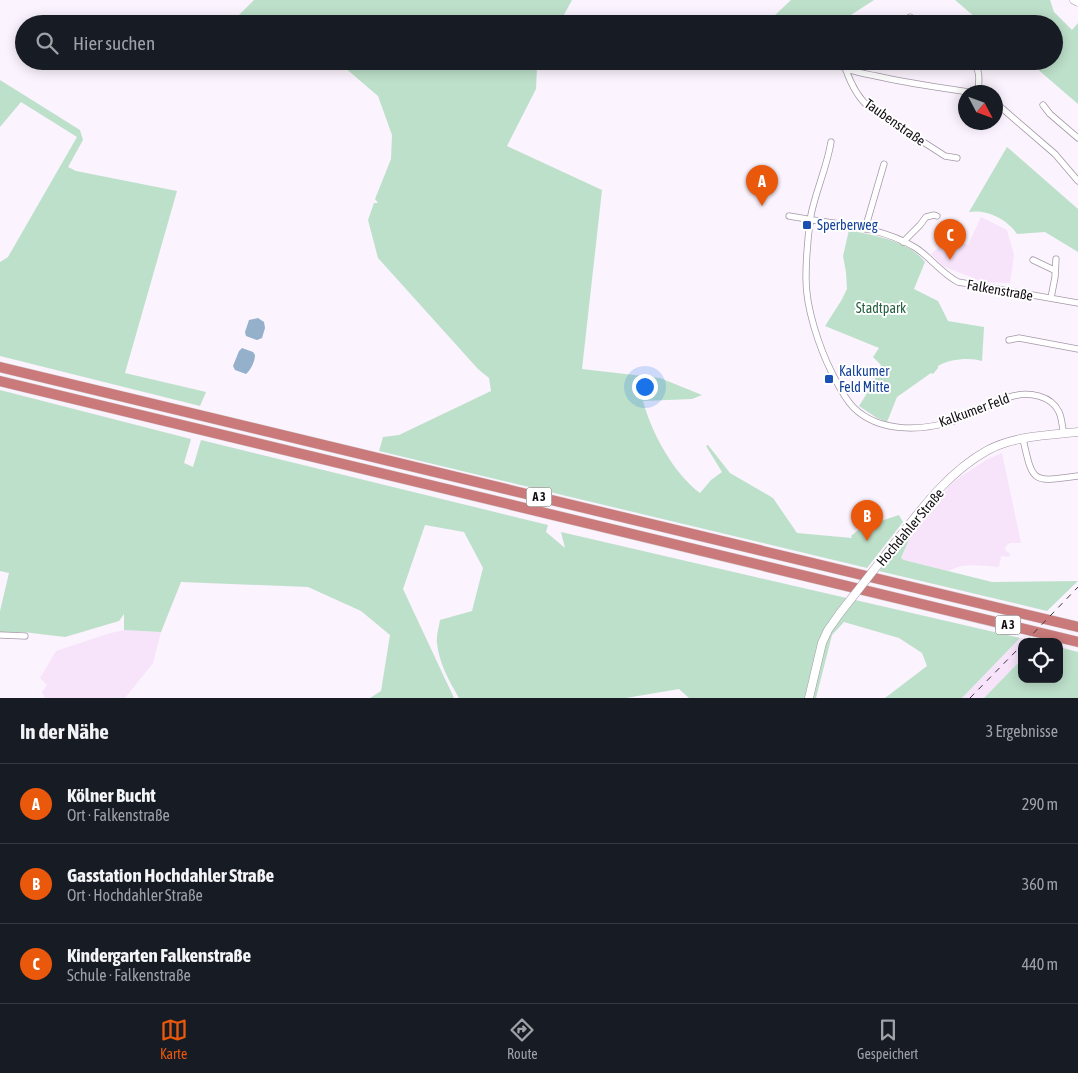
<!DOCTYPE html>
<html lang="de">
<head>
<meta charset="utf-8">
<style>
	:root { --surface:#171b24; --page:#20242c; --text:#f1f3f6; --muted:#9ea1a6; --line:#363941; --accent:#ea580c }
	body { margin:0; font-family:"Asap Condensed",sans-serif; background:var(--page); color:var(--text) }
	.controls { position:absolute; right:15px; bottom:15px; display:grid; overflow:hidden; border-radius:10px; box-shadow:0 2px 12px #0003 }
	.controls button { width:45px; height:45px; display:grid; place-items:center; padding:0; border:0; border-bottom:1px solid var(--line); background:var(--surface); color:var(--text); font:25px sans-serif }
	.compass { position:absolute; left:958px; top:85px; width:45px; height:45px; border-radius:50%; background:var(--surface); box-shadow:0 2px 12px #0003; rotate:131deg }
	.you { position:absolute; left:644px; top:386px; width:18px; height:18px; margin:-12px; border:4px solid #fff; border-radius:50%; background:#1a73e8; box-shadow:0 0 0 8px #1a73e833 }
	.badge { display:grid; place-items:center; width:32px; height:32px; border-radius:50%; background:var(--accent); color:#fff; font-size:16px; font-weight:700 }
	.pin { position:absolute; translate:-50% -41px; filter:drop-shadow(0 1px 2px #0008) }
	.pin::after { content:''; position:absolute; top:26px; width:18px; height:15px; background:inherit; clip-path:polygon(0 0,100% 0,50% 100%) }
	.list { margin:0; padding:0; list-style:none }
	h2 { display:flex; justify-content:space-between; align-items:center; height:65px; margin:0; padding:0 20px; font-size:21px }
	h2 small { font-size:16px; font-weight:400; color:var(--muted) }
	.list li { display:grid; grid-template-columns:32px 1fr auto; gap:15px; align-items:center; box-sizing:border-box; height:80px; padding:0 20px; border-top:1px solid var(--line) }
	.list b { display:block; font-size:19px; white-space:nowrap }
	.list p { margin:0; font-size:16px; white-space:nowrap; color:var(--muted) }
	.list em { font-size:16px; font-style:normal; color:var(--muted) }
	.icon { flex:none; width:28px; height:28px; fill:none; stroke:currentColor; stroke-width:2; stroke-linecap:round; stroke-linejoin:round }
	.map { position:relative; flex:none; width:1078px; height:698px; overflow:hidden }
	.search { position:absolute; background:var(--surface); box-shadow:0 2px 12px #0003; left:15px; right:15px; top:15px; height:55px; display:flex; align-items:center; gap:12px; box-sizing:border-box; padding:0 18px; border-radius:28px; color:var(--muted); font-size:19px }
	.sheet { height:305px; background:var(--surface) }
	nav { display:flex; justify-content:space-around; align-items:center; box-sizing:border-box; height:70px; border-top:1px solid var(--line); background:var(--surface); font-size:14px; color:var(--muted) }
	nav a { display:grid; justify-items:center; gap:2px }
	nav .on { color:var(--accent) }
	.map>svg:first-child { display:block }
	.built { fill:#f7e4fb }
	.green { fill:#bde0ca }
	.water { fill:#94b0cb }
	.lines { fill:none; stroke-linecap:round; stroke-linejoin:round }
	.minor-casing { stroke:#a498a7; stroke-width:7 }
	.secondary-casing { stroke:#a498a7; stroke-width:9 }
	.motorway-casing { stroke:#d5d4d5; stroke-width:11 }
	.minor { stroke:#fff; stroke-width:5.5 }
	.secondary { stroke:#fff; stroke-width:8 }
	.motorway { stroke:#ca7a7a; stroke-width:10 }
	.rail { stroke:#3b363c; stroke-width:1; stroke-dasharray:6 6; stroke-linecap:butt }
	.secondary-bridge-casing { stroke:#a498a7; stroke-width:9; stroke-linecap:butt }
	.secondary-bridge { stroke:#fff; stroke-width:8 }
	.transit-dot { fill:#1a4fb4; stroke:#fff; stroke-width:2 }
	.labels { text-anchor:middle; stroke-width:4; stroke-linejoin:round; paint-order:stroke }
	.shield { fill:#fff; stroke:#5a575b; stroke-width:1 }
	.shield-label { font-size:12px; font-weight:bold; fill:#140f15 }
	.street-label { font-size:14px; fill:#140f15; stroke:#fff }
	.transit-label { font-size:14px; fill:#164399; stroke:#fff; text-anchor:start }
	.park-label { font-size:14px; fill:#286243; stroke:#fff }
</style>
</head>
<body>
<div class="map">
<svg width="1078" height="698" viewBox="0 0 1078 698">
	<rect width="100%" height="100%" fill="#fbf3fd"/>
	<path class="built" d="M981,217L1007,230L1014,255L1010,283L983,282L943,266L931,254L950,238L968,245Z
		M1002,453L1021,543H1010L1007,545L1005,548L1006,551L1010,553L1009,557L1001,556L999,567L974,565L961,566L948,571L901,559L915,526L953,482L986,460Z
		M124,630L161,632L153,663L125,698H45L42,692L47,685L40,678L56,651L107,634Z
		M1020,638L1038,642H1022V659L984,698H962Z"/>
	<path class="green" d="M254,0H572L559,24H250L236,18Z
		M791,0H874L837,24H776L771,19Z
		M955,0H1050L1054,12L1072,30L1078,23V104L1028,61H1054V24H983Z
		M337,61H540L537,68L536,89L507,146L602,190L582,369L660,378L702,395L692,399L643,401C651,432 674,474 700,493L711,480L722,472L706,446L708,445L730,473L773,498L797,533L852,538L851,536L862,527L899,515L903,522L867,568L379,451L383,437L399,435L491,391L489,378L478,369L378,258L368,220L374,203H378L375,199L391,159L392,135L378,96Z
		M0,80L80,130L83,140L68,167L76,171L177,191L125,373L206,392L200,406L0,356V262L8,257L77,137L21,102L0,127Z
		M1007,147L1078,209V252L1045,232L1017,234C1007,219 987,209 969,212Z
		M849,230C875,236 908,240 925,262L914,289L938,301L948,321L984,327L982,361C971,357 948,359 938,366V368L933,374L931,373L897,397L887,422L877,418L859,406L871,387L881,365L873,357L879,348L825,326L841,301L847,289L846,272L843,256Z
		M0,390L191,439L184,463L193,467L201,440L548,525L546,532L565,548L561,532L1020,638L962,698H885L927,666L922,653L899,638L844,622L832,635L816,698H689L679,689L626,698H459C449,681 439,663 437,643C436,636 439,627 440,620L472,611L483,568L464,532L425,525L403,589L454,698H370L381,691L390,635L361,611L308,587L181,582L161,632L124,630V614L119,621L65,637L23,632H0V611L9,573L0,571Z
		M915,526L901,558L904,560L992,582L1078,581L1047,611L879,571Z
		M1059,647L1078,652V698H984L1022,659V679H1059Z"/>
	<path class="water" d="M258,318L264,322L265,328L262,338L257,340L246,336L245,332L249,320Z
		M242,348L253,352L255,355C255,361 251,370 246,374L235,370L233,366L239,351Z"/>
	<g class="lines">
		<defs>
			<path id="minor" d="M901,24L910,17L922,24
				M833,61C846,71 861,73 876,76C906,83 937,87 968,92
				M972,61C981,70 979,81 978,92
				M846,70C851,84 857,97 869,107L945,156L957,158
				M846,70L851,61
				M996,103L1055,154L1078,181
				M1043,105L1050,114L1078,138
				M831,142C827,167 816,190 811,215C808,235 806,258 806,279C806,308 819,347 832,373C838,385 844,398 854,408C880,433 921,431 954,421C974,414 992,401 1013,396C1029,392 1051,395 1059,412C1062,418 1062,427 1064,434
				M789,216C830,224 879,225 916,248C931,258 941,273 958,282L1078,303
				M865,229L884,164
				M903,242L920,225L926,217L934,215L937,216
				M1033,260L1054,270
				M1051,298L1055,277L1056,259
				M1009,340L1019,338L1078,349
				M1023,439C1033,484 1032,482 1078,476
				M0,635L25,636"/>
			<path id="secondary" d="M1074,0L1078,2
				M884,557C914,519 944,474 988,450C1015,436 1048,435 1078,432
				M809,698L822,643L828,630L840,613"/>
			<path id="motorway" d="M0,367L1078,627
				M0,381L1078,642"/>
		</defs>
		<use href="#minor" class="minor-casing"/>
		<use href="#secondary" class="secondary-casing"/>
		<use href="#motorway" class="motorway-casing"/>
		<use href="#minor" class="minor"/>
		<use href="#secondary" class="secondary"/>
		<use href="#motorway" class="motorway"/>
		<path class="rail" d="M1025,642L1078,587
			M970,698L1022,645"/>
		<defs>
			<path id="secondary-bridge" d="M840,613L884,557"/>
		</defs>
		<use href="#secondary-bridge" class="secondary-bridge-casing"/>
		<use href="#secondary-bridge" class="secondary-bridge"/>
	</g>
	<g class="transit-dot">
		<rect x="802" y="220" width="10" height="10" rx="2.5"/>
		<rect x="824" y="374" width="10" height="10" rx="2.5"/>
	</g>
	<g class="labels">
		<g class="shield">
			<rect x="526.5" y="487.5" width="25" height="19" rx="4"/>
			<rect x="995.5" y="615.5" width="25" height="19" rx="4"/>
		</g>
		<g class="shield-label">
			<text x="539" y="501">A 3</text>
			<text x="1008" y="629">A 3</text>
		</g>
		<g class="street-label">
			<text transform="translate(895 122) rotate(35)" y="5">Taubenstraße</text>
			<text transform="translate(1000 290) rotate(10)" y="5">Falkenstraße</text>
			<text transform="translate(974 410) rotate(-20)" y="5">Kalkumer Feld</text>
			<text transform="translate(910 527) rotate(-50)" y="5">Hochdahler Straße</text>
		</g>
		<g class="transit-label">
			<text x="817" y="230">Sperberweg</text>
			<text x="839" y="376">Kalkumer<tspan x="839" dy="16">Feld Mitte</tspan></text>
		</g>
		<g class="park-label">
			<text x="881" y="313">Stadtpark</text>
		</g>
	</g>
</svg>
<div class="controls">
<button><svg class="icon" aria-label="locate" viewBox="0 0 24 24"><circle cx="12" cy="12" r="6"/><path d="M12 2v4M12 18v4M2 12h4M18 12h4"/></svg></button>
</div>
<svg class="compass" viewBox="-18 -18 36 36"><path d="M0-13l5 13h-10z" fill="#e53935"/><path d="M0 13l5-13h-10z" fill="#9ea1a6"/></svg>
<div class="you"></div>
<div class="pin badge" style="left:762px;top:206px">A</div>
<div class="pin badge" style="left:867px;top:541px">B</div>
<div class="pin badge" style="left:950px;top:260px">C</div>
<div class="search"><svg class="icon" aria-label="search" viewBox="0 0 24 24"><circle cx="10" cy="10" r="6"/><path d="M15 15l6 6"/></svg>Hier suchen</div>
</div>
<section class="sheet">
<h2>In der Nähe<small>3 Ergebnisse</small></h2>
<ul class="list">
<li><span class="badge">A</span><div><b>Kölner Bucht</b><p>Ort · Falkenstraße</p></div><em>290 m</em></li>
<li><span class="badge">B</span><div><b>Gasstation Hochdahler Straße</b><p>Ort · Hochdahler Straße</p></div><em>360 m</em></li>
<li><span class="badge">C</span><div><b>Kindergarten Falkenstraße</b><p>Schule · Falkenstraße</p></div><em>440 m</em></li>
</ul>
</section>
<nav>
<a class="on"><svg class="icon" aria-label="map" viewBox="0 0 24 24"><path d="M3 6l6-2 6 2 6-2v14l-6 2-6-2-6 2zM9 4v14M15 6v14"/></svg>Karte</a>
<a><svg class="icon" aria-label="directions" viewBox="0 0 24 24"><path d="M12 3l9 9-9 9-9-9zM9 14v-3h6M13 9l2 2-2 2"/></svg>Route</a>
<a><svg class="icon" aria-label="saved" viewBox="0 0 24 24"><path d="M7 4h10v16l-5-4-5 4z"/></svg>Gespeichert</a>
</nav>
</body>
</html>
